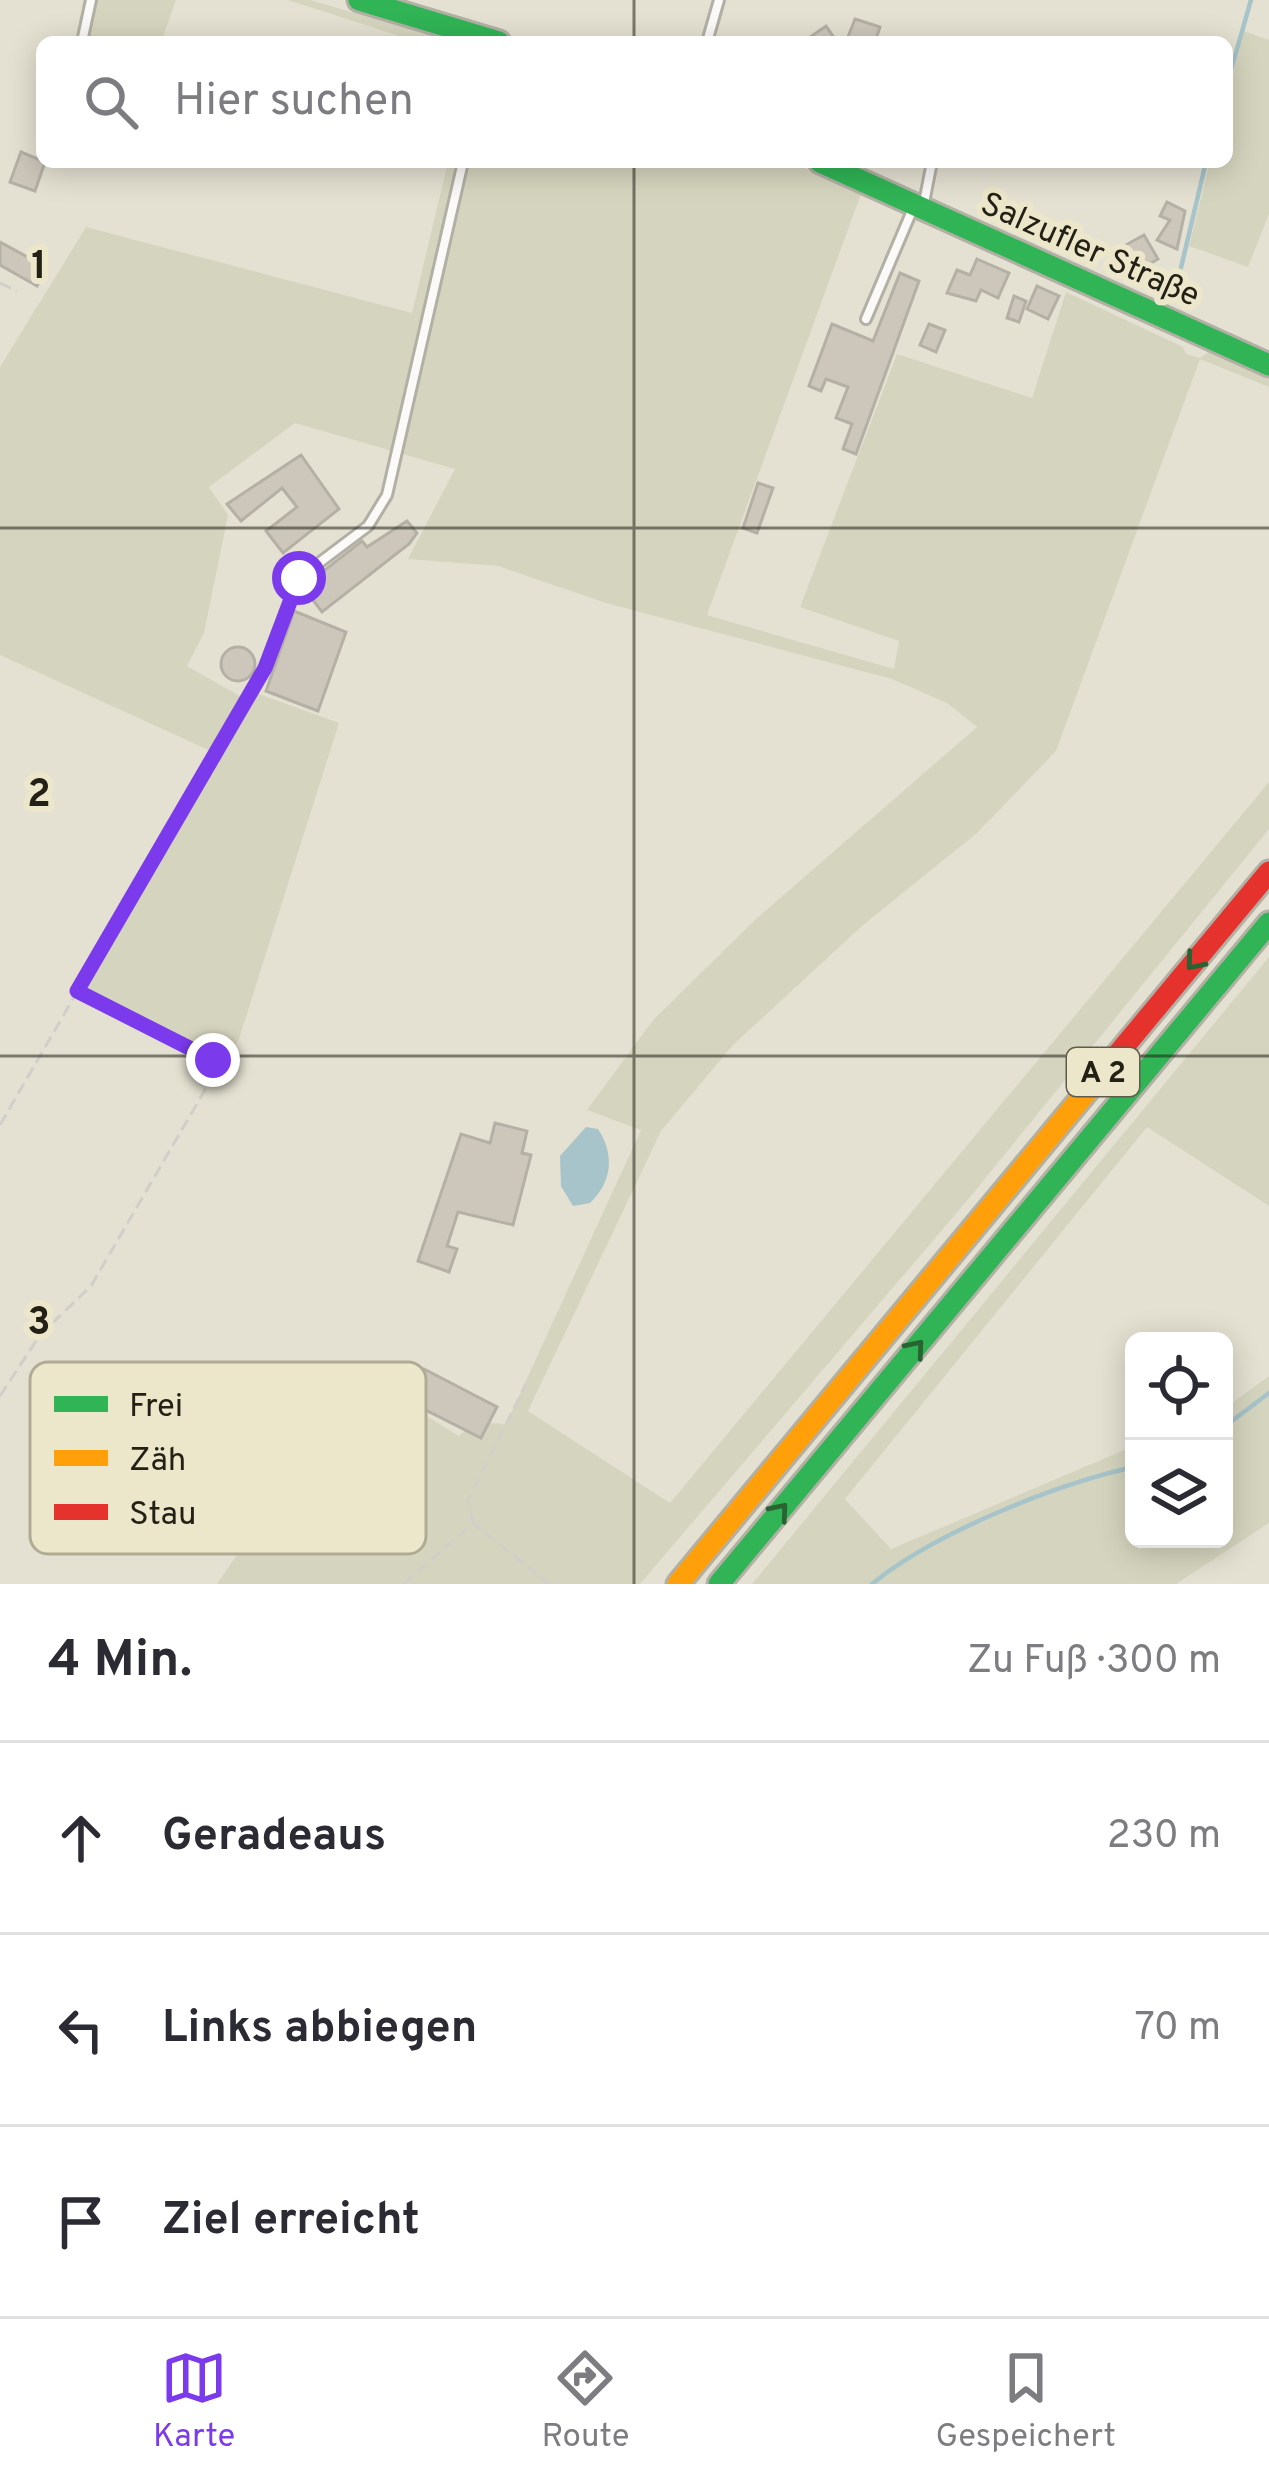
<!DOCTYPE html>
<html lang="de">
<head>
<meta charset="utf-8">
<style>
	:root { --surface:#fff; --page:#f7f7f7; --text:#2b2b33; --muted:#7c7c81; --line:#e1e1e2; --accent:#7c3aed }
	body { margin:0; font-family:Overpass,sans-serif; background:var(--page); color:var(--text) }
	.controls { position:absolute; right:36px; bottom:36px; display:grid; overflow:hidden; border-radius:18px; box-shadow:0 6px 30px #0003 }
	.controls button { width:108px; height:108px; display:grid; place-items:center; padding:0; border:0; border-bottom:3px solid var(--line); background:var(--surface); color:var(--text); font:60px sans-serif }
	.stop { position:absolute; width:36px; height:36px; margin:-27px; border:9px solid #7c3aed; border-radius:50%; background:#fff }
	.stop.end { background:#7c3aed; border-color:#fff; box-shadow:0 3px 12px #0008 }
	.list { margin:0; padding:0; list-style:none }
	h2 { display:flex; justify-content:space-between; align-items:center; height:156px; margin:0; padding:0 48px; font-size:51px }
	h2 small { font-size:39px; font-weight:400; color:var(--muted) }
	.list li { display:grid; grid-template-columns:78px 1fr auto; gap:36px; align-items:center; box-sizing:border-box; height:192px; padding:0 48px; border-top:3px solid var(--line) }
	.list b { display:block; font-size:45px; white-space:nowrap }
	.list em { font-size:39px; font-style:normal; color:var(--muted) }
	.icon { flex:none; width:66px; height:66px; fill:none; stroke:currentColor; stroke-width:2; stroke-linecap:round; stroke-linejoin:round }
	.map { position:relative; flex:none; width:1269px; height:1584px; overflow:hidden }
	.search { position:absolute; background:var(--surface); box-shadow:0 6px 30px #0003; left:36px; right:36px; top:36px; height:132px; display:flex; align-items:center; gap:30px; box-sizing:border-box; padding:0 42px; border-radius:18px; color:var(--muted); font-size:45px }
	.sheet { height:732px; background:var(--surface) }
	nav { display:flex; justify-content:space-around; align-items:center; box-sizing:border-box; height:168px; border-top:3px solid var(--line); background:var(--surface); font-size:33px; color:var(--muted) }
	nav a { display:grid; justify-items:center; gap:6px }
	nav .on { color:var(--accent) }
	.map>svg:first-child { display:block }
	.green { fill:#d5d5bf }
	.water { fill:#a6c4c9 }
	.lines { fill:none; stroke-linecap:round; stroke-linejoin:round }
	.stream { stroke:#a6c4c9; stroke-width:4.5 }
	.building { fill:#cdc7bb; stroke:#b5b0a5; stroke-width:3 }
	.lane-casing { stroke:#b2b0a4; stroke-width:14 }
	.fast-casing { stroke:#b2b0a4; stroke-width:27 }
	.slow-casing { stroke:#b2b0a4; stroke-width:27 }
	.jam-casing { stroke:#b2b0a4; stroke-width:27 }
	.path { stroke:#d0cfca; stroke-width:3; stroke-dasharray:12 6; stroke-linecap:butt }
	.lane { stroke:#fbfaf8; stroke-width:8 }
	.fast { stroke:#30b455; stroke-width:21 }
	.slow { stroke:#ff9f0a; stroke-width:21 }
	.jam { stroke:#e5322d; stroke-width:21 }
	.oneway { stroke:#296332 }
	.route { stroke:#7c3aed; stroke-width:15 }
	.grid { fill:none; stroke:#232016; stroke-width:3; stroke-opacity:0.55 }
	.labels { text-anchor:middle; stroke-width:12; stroke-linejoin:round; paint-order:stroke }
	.shield { fill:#ece7ca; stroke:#5f5c4c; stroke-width:3 }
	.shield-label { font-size:30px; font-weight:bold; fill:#232016 }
	.street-label { font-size:33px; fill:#232016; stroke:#ece7ca }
	.key { fill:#ece7ca; stroke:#b0ab94; stroke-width:3 }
	.key-label { font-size:33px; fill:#232016 }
	.grid-label { font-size:39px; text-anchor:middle; font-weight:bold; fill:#232016; stroke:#ece7ca; stroke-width:12; stroke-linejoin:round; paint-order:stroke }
</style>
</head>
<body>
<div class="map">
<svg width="1269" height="1584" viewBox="0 0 1269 1584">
	<rect width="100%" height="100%" fill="#e4e1d2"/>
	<path class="green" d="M95,0H176L161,42H86Z
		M288,0H310L454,42H418Z
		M1244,31L1269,40V214L1248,267L1189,246L1210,162H1227V98Z
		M448,162H791L861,194L707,615L894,669L899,641L800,607L897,354L1032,398L1066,292L1183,347L1186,354L1200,358L1210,351L1269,379V387L1200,359L1056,751L977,833L862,926L733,1045L661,1131L528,1411L670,1503L1269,782V829L966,1202L640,1584H217L360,1375L459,1436L474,1422L506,1424L641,1130L587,1110L653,1020L756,919L977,727L947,703L892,679L606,603L498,566L408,559L455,469L295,423L209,487L228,515L204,633L187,666L247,700L253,692L339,723L239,1039L226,1062L84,990L215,753L0,655V367L86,227L412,313Z
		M1269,957V1206L1147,1127L845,1499L891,1549L1134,1446V1539H1224V1409L1269,1376V1523L1176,1584H752Z"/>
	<path class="water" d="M586,1127L598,1129C615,1155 612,1182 590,1203L573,1206L561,1186L560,1156Z"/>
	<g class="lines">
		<path class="stream" d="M1227,84L1251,0
			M1175,293L1206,162
			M1224,1427L1269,1393
			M872,1584C934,1533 1056,1484 1134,1467"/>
	</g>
	<path class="building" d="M855,19L880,27L875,42H846Z
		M826,26L837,42H803Z
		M21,152L45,162L35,191L10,182Z
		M1167,202L1185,211L1177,249L1157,240L1170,220L1160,216Z
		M1144,235L1158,259L1138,271L1124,246Z
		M0,242L46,267L37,286L0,265Z
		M977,259L1009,273L998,298L981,290L976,301L947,293L957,270L970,275Z
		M900,273L919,281L856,454L843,449L852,424L836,418L848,387L826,379L821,391L809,386L832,324L873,341Z
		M1037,286L1059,296L1048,319L1027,309Z
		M1014,296L1026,301L1019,322L1007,318Z
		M929,324L945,330L936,352L920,345Z
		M301,455L339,509L283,553L266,531L297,507L282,488L241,521L227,504Z
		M758,483L773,488L757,533L743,528Z
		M407,521L417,533L409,544L322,612L303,587L362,541L367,547Z
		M294,611L346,632L318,711L266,691Z
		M221 664a17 17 0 1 1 34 0a17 17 0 1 1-34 0Z
		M495,1123L527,1131L522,1153L531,1155L513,1225L458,1212L447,1246L457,1249L449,1272L418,1261L461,1134L490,1143Z
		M424,1369L497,1407L481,1438L408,1401Z"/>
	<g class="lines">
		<defs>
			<path id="lane" d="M82,42L91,0
				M707,42L719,0
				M923,208L932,162
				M866,319L914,206
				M299,578L368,526L387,495L463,162"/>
			<path id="fast" d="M359,0L499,42
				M820,162L1269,365
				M719,1584L1269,923"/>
			<path id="slow" d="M678,1584L1098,1078"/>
			<path id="jam" d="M1098,1078L1269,872"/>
		</defs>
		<use href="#lane" class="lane-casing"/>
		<use href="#fast" class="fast-casing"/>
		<use href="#slow" class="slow-casing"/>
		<use href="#jam" class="jam-casing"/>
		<path class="path" d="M0,283L17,291
			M0,1125L265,667L296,585
			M0,1396L40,1335L91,1286L216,1071L213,1060L78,992
			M473,1523L468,1501L526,1384
			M404,1584L473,1523L549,1584"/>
		<use href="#lane" class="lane"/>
		<use href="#fast" class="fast"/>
		<use href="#slow" class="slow"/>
		<use href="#jam" class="jam"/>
	</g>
	<defs><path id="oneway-chevron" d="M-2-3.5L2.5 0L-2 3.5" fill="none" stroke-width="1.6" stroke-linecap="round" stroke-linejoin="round" transform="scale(3)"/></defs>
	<g class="oneway">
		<use href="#oneway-chevron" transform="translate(1194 962) rotate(130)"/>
		<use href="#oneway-chevron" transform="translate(916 1348) rotate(-50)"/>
		<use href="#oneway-chevron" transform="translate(780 1511) rotate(-50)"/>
	</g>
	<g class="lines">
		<path class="route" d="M213,1060L77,991L265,668L299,578"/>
	</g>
	<path class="grid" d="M634,0V42M634,162V1584M0,528H1269M0,1056H1269"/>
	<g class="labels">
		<rect class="shield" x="1067" y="1048" width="72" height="48" rx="9"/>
		<g class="shield-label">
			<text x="1103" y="1082">A 2</text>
		</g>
		<g class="street-label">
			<text transform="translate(1091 248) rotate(24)" y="12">Salzufler Straße</text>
		</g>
	</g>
	<rect x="30" y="1362" width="396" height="192" rx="18" class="key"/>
	<rect x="54" y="1396" width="54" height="16" fill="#30b455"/>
	<rect x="54" y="1450" width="54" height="16" fill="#ff9f0a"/>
	<rect x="54" y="1504" width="54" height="16" fill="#e5322d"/>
	<g class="key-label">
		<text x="129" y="1416">Frei</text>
		<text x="129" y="1470">Zäh</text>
		<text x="129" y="1524">Stau</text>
	</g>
	<g class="grid-label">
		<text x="39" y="278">1</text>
		<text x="39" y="806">2</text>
		<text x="39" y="1334">3</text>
	</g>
</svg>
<div class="controls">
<button><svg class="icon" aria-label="locate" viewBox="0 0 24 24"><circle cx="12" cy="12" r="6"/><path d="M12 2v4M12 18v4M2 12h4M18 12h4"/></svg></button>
<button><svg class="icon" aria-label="layers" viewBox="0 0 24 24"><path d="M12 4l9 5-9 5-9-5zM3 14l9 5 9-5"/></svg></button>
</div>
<div class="stop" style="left:299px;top:578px"></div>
<div class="stop end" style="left:213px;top:1060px"></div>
<div class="search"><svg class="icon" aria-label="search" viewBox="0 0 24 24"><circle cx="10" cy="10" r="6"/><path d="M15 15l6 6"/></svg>Hier suchen</div>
</div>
<section class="sheet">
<h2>4 Min.<small>Zu Fuß · 300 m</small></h2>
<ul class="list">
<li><svg class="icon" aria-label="ahead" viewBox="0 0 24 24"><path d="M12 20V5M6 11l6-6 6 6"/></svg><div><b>Geradeaus</b></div><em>230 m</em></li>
<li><svg class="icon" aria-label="left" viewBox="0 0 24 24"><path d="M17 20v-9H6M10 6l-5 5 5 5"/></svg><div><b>Links abbiegen</b></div><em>70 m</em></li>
<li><svg class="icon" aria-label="arrive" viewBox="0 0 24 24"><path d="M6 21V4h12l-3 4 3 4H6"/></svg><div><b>Ziel erreicht</b></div></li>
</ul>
</section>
<nav>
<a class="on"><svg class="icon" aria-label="map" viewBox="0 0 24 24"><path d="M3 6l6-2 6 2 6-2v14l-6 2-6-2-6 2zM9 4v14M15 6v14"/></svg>Karte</a>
<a><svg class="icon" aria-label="directions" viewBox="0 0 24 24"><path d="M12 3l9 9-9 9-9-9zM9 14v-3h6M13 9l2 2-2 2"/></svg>Route</a>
<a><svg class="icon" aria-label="saved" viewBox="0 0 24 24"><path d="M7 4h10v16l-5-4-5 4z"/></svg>Gespeichert</a>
</nav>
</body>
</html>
